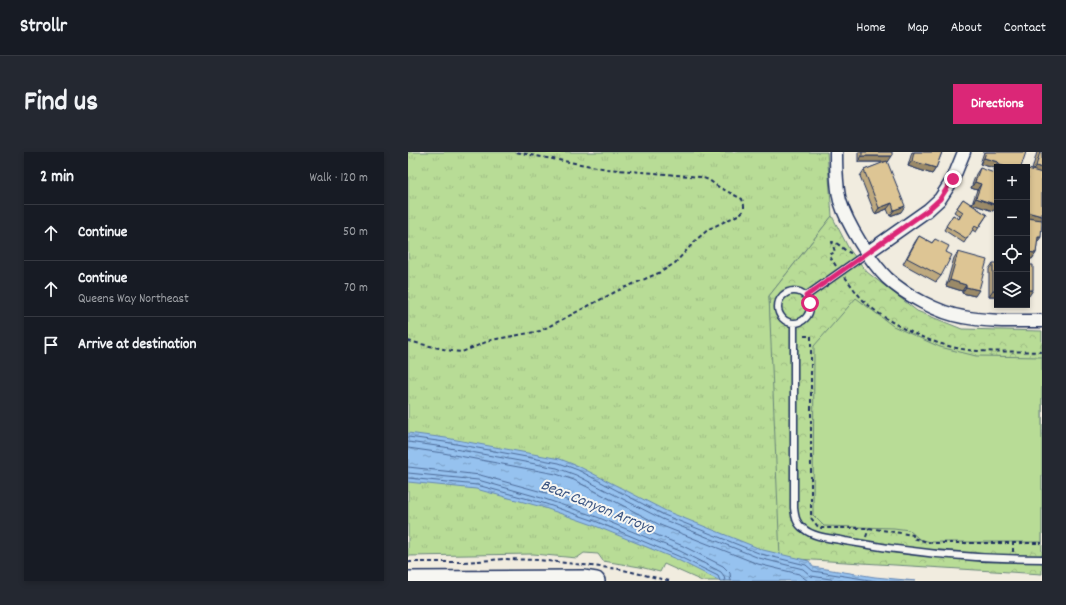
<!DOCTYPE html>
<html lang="en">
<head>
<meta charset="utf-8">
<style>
	:root { --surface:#171b24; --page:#242831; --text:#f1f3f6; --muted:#9ea1a6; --line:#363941; --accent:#db2777 }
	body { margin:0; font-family:Dekko,sans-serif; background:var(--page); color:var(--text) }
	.controls { position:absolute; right:12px; top:12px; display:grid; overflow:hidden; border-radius:0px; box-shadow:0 2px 6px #0003 }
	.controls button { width:36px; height:36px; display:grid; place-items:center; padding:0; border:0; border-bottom:1px solid var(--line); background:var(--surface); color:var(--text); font:20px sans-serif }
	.stop { position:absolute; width:12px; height:12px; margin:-9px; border:3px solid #db2777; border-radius:50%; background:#fff }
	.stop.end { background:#db2777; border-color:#fff; box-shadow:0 1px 4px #0008 }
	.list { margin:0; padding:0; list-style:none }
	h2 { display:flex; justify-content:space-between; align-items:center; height:52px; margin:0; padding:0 16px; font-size:17px }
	h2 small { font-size:13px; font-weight:400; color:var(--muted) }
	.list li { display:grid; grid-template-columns:26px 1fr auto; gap:12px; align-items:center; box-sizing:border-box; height:56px; padding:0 16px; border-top:1px solid var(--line) }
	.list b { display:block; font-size:15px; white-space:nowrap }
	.list p { margin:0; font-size:13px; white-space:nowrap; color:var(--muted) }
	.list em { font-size:13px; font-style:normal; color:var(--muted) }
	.icon { flex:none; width:22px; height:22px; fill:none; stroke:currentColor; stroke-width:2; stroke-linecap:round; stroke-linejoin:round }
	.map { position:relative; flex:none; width:634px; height:429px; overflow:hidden; border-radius:0px }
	header { display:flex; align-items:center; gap:24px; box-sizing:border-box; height:56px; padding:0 20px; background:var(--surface); border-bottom:1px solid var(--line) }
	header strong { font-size:19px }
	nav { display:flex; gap:22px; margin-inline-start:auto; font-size:14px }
	.intro { display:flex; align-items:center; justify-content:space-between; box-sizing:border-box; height:96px; padding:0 24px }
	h1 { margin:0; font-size:28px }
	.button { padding:10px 18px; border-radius:0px; background:var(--accent); color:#fff; font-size:14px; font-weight:700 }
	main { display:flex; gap:24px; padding:0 24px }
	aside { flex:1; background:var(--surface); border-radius:0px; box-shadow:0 2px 6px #0003 }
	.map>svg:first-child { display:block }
	.grass { fill:url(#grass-tufts); stroke:#6a867a }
	.park { fill:url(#park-crowns); stroke:#6a867a }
	.pitch { fill:#b8dc96; stroke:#6a867a }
	.water { fill:url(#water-ripples); stroke:#6587b5 }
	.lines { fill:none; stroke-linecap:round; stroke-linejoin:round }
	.shore { stroke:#4c6a98; stroke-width:1 }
	.lane-casing { stroke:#1b2f5e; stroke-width:9 }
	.street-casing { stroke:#1b2f5e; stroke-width:15 }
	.secondary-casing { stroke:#1b2f5e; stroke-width:20 }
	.path { stroke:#1b2f5e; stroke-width:2; stroke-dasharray:4 3; stroke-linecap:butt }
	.lane { stroke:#f6f6f2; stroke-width:6 }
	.street { stroke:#f6f6f2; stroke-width:12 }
	.secondary { stroke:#f6f6f2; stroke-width:17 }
	.wall { fill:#bea97f; stroke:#1b2f5e }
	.shaded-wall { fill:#9b8a68; stroke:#1b2f5e }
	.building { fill:#ddc594; stroke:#1b2f5e }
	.route { stroke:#db2777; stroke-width:5 }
	.labels { text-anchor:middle; stroke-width:4; stroke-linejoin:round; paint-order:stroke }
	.water-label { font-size:16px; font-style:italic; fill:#3a5482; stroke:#f6f6f2 }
</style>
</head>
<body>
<header>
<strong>Strollr</strong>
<nav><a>Home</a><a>Map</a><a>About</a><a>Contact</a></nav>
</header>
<div class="intro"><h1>Find us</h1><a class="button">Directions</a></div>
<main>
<aside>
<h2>2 min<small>Walk · 120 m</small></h2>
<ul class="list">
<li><svg class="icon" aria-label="ahead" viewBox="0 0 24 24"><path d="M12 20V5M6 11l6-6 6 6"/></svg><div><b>Continue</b></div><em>50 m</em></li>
<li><svg class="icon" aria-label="ahead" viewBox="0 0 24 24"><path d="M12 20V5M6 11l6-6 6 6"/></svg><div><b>Continue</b><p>Queens Way Northeast</p></div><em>70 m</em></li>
<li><svg class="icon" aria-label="arrive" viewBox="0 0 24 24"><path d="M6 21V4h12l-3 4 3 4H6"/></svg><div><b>Arrive at destination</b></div></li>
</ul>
</aside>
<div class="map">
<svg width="634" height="429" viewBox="0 0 634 429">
	<defs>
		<pattern id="grass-tufts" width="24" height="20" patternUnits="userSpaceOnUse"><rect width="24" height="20" fill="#b8dc96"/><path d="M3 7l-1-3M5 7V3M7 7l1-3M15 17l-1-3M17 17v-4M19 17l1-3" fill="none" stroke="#9ebd84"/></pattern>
		<pattern id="park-crowns" width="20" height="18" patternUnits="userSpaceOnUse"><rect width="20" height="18" fill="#b8dc96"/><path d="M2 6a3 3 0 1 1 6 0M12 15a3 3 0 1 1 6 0" fill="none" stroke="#9ebd84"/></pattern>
		<pattern id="water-ripples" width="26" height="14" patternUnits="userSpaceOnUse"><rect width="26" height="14" fill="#96c2ef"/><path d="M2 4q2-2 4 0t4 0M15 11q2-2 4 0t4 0" fill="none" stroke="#7a9ec5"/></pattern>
	</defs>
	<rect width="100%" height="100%" fill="#f1ecdf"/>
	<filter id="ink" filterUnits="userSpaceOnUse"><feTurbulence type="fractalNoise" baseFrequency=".025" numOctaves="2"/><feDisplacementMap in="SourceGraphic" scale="8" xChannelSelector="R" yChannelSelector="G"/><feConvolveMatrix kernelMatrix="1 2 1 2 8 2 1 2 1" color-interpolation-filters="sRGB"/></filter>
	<g filter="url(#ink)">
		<path class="grass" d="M0,0H419L424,64L361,144L377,429H294L256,412L252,420L232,415L195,409L190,402L176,401L169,406L125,402L0,404Z"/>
		<path class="park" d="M424,64L441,97L459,120L509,159L554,177L634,179V422L372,406L361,144Z"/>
		<path class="pitch" d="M448,146L485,174L532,195L568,204L634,205V390H523L511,387L501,378L486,376L416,374L405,363L406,194Z"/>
		<path class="water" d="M0,281L38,286L152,307L172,315L258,359L355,398L401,409L405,415L467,425L508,429H312L268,407L185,373L134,355L68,337L0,330Z"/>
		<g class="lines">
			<path class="shore" d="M0,285L37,290L151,311L170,318L256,363L353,402L398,413L405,419L468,429
				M0,290L36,295L149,316L168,323L254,367L351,406L395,417L403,424L435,429
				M0,296L35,301L148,322L166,328L252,373L350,412L391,422L400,429
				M0,315L72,323L138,341L191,359L275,394L315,414L322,421L323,429
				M0,321L70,328L137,347L189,365L272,399L313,420L316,424L317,429
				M0,326L69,333L135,351L187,369L270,404L310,424L312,429"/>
			<defs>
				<path id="lane" d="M370 155a16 16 0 1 1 32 0a16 16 0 1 1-32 0Z
					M398,144L459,101
					M386,171V356C387,364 388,372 396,377C407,386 424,386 437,389C502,401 567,407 634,407"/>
				<path id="street" d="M428,0C428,16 428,33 432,49C439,72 462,109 479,126C497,143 531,161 555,165C581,170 608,169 634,169
					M459,101L520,58L532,47L545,27L556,0"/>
				<path id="secondary" d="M0,428L175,427L188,429"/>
			</defs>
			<use href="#lane" class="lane-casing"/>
			<use href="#street" class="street-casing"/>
			<use href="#secondary" class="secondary-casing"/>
			<path class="path" d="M428,114L421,103L427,100L424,90C431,90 435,99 443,101
				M437,125C443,133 449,142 456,149C483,175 533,197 570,199C591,200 613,199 634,200
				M396,184H403V366L411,376H461L505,383V386L524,391H634
				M0,189L44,199L54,200L83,188L132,179L209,139L253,120L267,111L289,87L301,77L332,62L336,58V53L334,47L309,34L301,28L293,25L199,17L107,0
				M458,385L461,376
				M605,400V391
				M0,410H56L96,407L131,408L211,417L262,429"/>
			<use href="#lane" class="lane"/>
			<use href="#street" class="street"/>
			<use href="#secondary" class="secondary"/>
		</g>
		<path class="wall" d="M450,0H484L480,10H479L493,60L482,64L479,57L467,62L452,24L456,18L478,10H450Z
			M504,0H534L528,16L524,22L500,14Z
			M576,0H618L585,18L586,16L572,12Z
			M629,0H634L629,91L628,101L624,107L619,106V19L620,17L624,18Z
			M572,16L585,59L564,52L569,38L563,36L568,22Z
			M555,47L579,63L568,80L564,78L556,91L536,78L545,63L551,67L552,64L546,60Z
			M511,84L524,91L527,87L538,100L533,124L528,130L495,112L507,90Z
			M550,100L567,144L554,141V139L538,134L546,106Z
			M585,111L589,144H581V117Z"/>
		<path class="shaded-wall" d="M454,4H484L480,10H450Z
			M576,6L590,10L586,16L572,12Z
			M504,9L528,16L524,22L500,14Z
			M589,12L598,15H589V19L585,18Z
			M628,14L634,16V23L624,20Z
			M567,30L573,32L569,38L563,36Z
			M568,46L589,54L585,59L564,52Z
			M484,51L479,57L467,62L471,56Z
			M497,54L493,60L482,64L486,58Z
			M619,60L634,64V71L619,67Z
			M630,85H633L629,91Z
			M619,100L628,101L624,107L619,106Z
			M542,128L558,133L554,139L538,134Z
			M558,135L571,138L567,144L554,141Z
			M585,138H589V144H581Z
			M619,138H625L621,144H619Z"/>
		<path class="building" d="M454,0H484V4H454Z
			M506,0H534L528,16L504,9Z
			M578,0H618L613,15H598L589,12L590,10L576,6Z
			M632,0H634V16L628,14Z
			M479,9L497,54L486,58L484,51L471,56L456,18Z
			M572,16L589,22V53L568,46L573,32L567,30Z
			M620,17L634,21V64L619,60V29L620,25L619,24V21Z
			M555,47L579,63L570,76L567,74L559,87L538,74L545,63L551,67L555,60L549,56Z
			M619,66L634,68L633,85H630L628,101L619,100Z
			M511,84L524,91L527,87L541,94L538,100L544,103L533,124L499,106Z
			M550,100L579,108L571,138L558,135V133L542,128Z
			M585,111H589V138H585Z
			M619,113H625V138H619Z"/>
	</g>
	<g class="lines" filter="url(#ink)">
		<path class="route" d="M402,151L398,144L520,58L532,47L545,27"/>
	</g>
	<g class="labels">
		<g class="water-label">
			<text transform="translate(190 353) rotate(22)" y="6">Bear Canyon Arroyo</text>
		</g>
	</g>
</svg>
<div class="controls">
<button>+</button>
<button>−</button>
<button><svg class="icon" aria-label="locate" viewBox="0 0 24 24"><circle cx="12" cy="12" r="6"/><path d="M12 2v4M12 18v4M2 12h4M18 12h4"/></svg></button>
<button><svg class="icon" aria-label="layers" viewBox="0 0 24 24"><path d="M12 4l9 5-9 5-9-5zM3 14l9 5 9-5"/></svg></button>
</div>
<div class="stop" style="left:402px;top:151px"></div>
<div class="stop end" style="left:545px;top:27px"></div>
</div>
</main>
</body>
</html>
